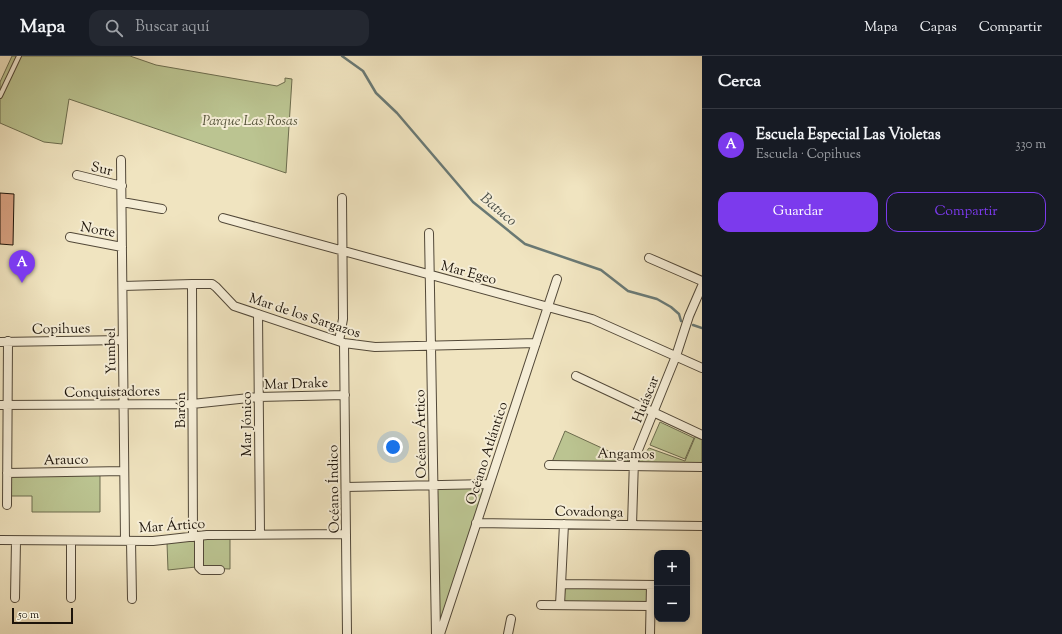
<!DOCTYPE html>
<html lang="es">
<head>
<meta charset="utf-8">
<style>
	:root { --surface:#171b24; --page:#242831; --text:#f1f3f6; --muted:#9ea1a6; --line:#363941; --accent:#7c3aed }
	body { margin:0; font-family:"Sorts Mill Goudy",serif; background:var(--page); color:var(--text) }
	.controls { position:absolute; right:12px; bottom:12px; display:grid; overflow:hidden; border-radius:8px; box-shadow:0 2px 6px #0003 }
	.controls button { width:36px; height:36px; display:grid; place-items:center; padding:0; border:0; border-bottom:1px solid var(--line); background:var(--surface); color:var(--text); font:20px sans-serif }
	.scale { position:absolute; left:12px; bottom:10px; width:61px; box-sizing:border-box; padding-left:4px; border:2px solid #1d140a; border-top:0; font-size:11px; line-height:14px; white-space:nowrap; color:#1d140a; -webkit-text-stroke:3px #f5edd6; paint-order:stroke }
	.you { position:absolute; left:393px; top:391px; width:14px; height:14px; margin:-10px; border:3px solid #fff; border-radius:50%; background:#1a73e8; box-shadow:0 0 0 6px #1a73e833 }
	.badge { display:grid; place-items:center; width:26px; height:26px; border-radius:50%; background:var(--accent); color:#fff; font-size:13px; font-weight:700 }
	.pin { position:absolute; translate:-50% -33px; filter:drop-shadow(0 1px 2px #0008) }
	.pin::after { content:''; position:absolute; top:21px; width:14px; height:12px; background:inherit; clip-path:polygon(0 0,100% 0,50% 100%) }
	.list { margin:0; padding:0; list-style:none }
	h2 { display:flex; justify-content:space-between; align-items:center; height:52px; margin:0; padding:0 16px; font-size:17px }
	h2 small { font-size:13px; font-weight:400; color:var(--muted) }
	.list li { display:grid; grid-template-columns:26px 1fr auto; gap:12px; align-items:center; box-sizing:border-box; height:72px; padding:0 16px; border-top:1px solid var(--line) }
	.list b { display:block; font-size:15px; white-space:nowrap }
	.list p { margin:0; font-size:13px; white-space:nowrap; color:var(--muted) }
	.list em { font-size:13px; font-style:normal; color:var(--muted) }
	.actions { display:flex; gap:8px; padding:12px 16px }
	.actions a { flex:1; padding:9px 0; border:1px solid var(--accent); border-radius:12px; text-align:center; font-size:14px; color:var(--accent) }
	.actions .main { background:var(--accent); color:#fff }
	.icon { flex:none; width:22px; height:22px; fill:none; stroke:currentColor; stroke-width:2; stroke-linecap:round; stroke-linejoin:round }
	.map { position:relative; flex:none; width:702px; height:578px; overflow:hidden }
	header { display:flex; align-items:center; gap:24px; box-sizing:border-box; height:56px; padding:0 20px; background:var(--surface); border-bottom:1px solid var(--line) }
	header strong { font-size:19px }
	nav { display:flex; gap:22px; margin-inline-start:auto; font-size:14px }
	.search { width:280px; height:36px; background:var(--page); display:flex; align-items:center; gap:10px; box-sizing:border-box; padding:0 14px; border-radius:12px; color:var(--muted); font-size:15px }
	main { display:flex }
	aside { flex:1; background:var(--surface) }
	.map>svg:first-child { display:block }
	.green { fill:#bbc491; stroke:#6c6c4e }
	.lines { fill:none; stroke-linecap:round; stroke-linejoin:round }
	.stream { stroke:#6a7974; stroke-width:2.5 }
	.building { fill:#d8a181; stroke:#1d140a }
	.lane-casing { stroke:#524838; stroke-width:6 }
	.street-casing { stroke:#524838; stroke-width:10 }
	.lane { stroke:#f5edd6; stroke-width:4 }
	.street { stroke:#f5edd6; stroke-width:8 }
	.labels { text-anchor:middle; stroke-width:4; stroke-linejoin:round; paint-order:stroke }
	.park-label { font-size:14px; font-style:italic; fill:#545239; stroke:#f5edd6 }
	.street-label { font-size:14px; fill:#1d140a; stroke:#f5edd6 }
	.water-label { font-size:15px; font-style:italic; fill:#4a4f48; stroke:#f5edd6 }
</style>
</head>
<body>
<header>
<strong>Mapa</strong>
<div class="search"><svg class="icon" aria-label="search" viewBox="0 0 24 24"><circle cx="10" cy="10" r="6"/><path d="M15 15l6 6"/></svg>Buscar aquí</div>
<nav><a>Mapa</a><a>Capas</a><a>Compartir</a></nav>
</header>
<main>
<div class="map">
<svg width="702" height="578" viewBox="0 0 702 578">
	<rect width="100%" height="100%" fill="#f0e4c0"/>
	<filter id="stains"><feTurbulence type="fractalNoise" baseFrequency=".005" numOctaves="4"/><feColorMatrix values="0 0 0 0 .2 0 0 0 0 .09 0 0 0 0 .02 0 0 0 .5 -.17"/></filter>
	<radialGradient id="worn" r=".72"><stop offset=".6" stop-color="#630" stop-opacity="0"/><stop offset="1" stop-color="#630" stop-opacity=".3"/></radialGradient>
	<path class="green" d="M12,0H130L156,9L277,30L285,26V22L292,23L286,117L69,43L62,88L44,86L0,67V26Z
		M660,366L694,382L685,403L650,389Z
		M565,375L630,405L552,406Z
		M696,379L702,382V409L637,408L649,392L685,405Z
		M100,418V456H32V440H10L9,419Z
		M436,431L485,432L438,576Z
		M208,482L230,483V513L204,512L202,510L201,483Z
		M197,483L196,511L168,514L167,487Z
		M565,531L649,533L648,547H564Z"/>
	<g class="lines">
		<path class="stream" d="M342,0L363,15L376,37L397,57L473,146L525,188L601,214L628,235L657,243L671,251L679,258L681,265
			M693,269L702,272"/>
	</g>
	<path class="building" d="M0,137L14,138L13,189L0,188Z"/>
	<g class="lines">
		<defs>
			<path id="lane" d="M0,40L19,0"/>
			<path id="street" d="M121,104L125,485
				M77,119L122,130
				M122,146L162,153
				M223,162L592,263L702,312
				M429,177L436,578
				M70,181L122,191
				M649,202L702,225
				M192,228L193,481
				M123,230L192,228H212L216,231L234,250L344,287L375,291L536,287
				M258,258L260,478
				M339,285L343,263L342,142
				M0,286L123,284
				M344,287L347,578
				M576,320L702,379
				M0,349L192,348L258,341L345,339
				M549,409L702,411
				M7,417L124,415
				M346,431L489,428
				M7,449L8,285
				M476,467L702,470
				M632,469L634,404L676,300L689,260L702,230
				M199,480V511L202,514H220
				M0,484L153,485L207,479L346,478
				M131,485L132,543
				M561,528L657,529
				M15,542L16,485
				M71,542V485
				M541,549L651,550
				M560,549L564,468
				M440,578L557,223
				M508,578L511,563
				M650,578L651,529"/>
		</defs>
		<use href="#lane" class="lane-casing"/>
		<use href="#street" class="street-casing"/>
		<use href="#lane" class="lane"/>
		<use href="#street" class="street"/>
	</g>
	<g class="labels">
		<g class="park-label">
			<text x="250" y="69">Parque Las Rosas</text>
		</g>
		<g class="street-label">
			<text transform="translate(102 112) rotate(13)" y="5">Sur</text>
			<text transform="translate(98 173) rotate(10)" y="5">Norte</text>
			<text transform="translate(469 216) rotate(15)" y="5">Mar Egeo</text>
			<text transform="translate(305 259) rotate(18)" y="5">Mar de los Sargazos</text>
			<text transform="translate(61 272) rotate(-1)" y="5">Copihues</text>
			<text transform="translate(110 295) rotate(-91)" y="5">Yumbel</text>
			<text transform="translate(296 327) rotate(-2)" y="5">Mar Drake</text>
			<text transform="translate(112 335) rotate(-1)" y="5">Conquistadores</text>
			<text transform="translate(645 343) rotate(-68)" y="5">Huáscar</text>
			<text transform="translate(180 354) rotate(-90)" y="5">Barón</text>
			<text transform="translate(246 368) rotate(-90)" y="5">Mar Jónico</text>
			<text transform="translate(420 378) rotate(-91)" y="5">Océano Ártico</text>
			<text transform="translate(486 397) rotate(-72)" y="5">Océano Atlántico</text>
			<text transform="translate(626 397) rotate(1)" y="5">Angamos</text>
			<text transform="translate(66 403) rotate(-1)" y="5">Arauco</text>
			<text transform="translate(333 433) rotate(-91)" y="5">Océano Índico</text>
			<text transform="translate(589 455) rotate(1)" y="5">Covadonga</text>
			<text transform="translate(172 469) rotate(-4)" y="5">Mar Ártico</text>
		</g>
		<g class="water-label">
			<text transform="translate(499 153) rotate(40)" y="5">Batuco</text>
		</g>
	</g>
	<rect width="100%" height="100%" filter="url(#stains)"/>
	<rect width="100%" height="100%" fill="url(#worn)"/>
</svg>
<div class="controls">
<button>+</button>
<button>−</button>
</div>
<div class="scale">50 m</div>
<div class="you"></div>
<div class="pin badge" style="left:22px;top:227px">A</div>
</div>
<aside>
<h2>Cerca<small></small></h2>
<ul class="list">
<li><span class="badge">A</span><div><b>Escuela Especial Las Violetas</b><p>Escuela · Copihues</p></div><em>330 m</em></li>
</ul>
<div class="actions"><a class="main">Guardar</a><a>Compartir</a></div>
</aside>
</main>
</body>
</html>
